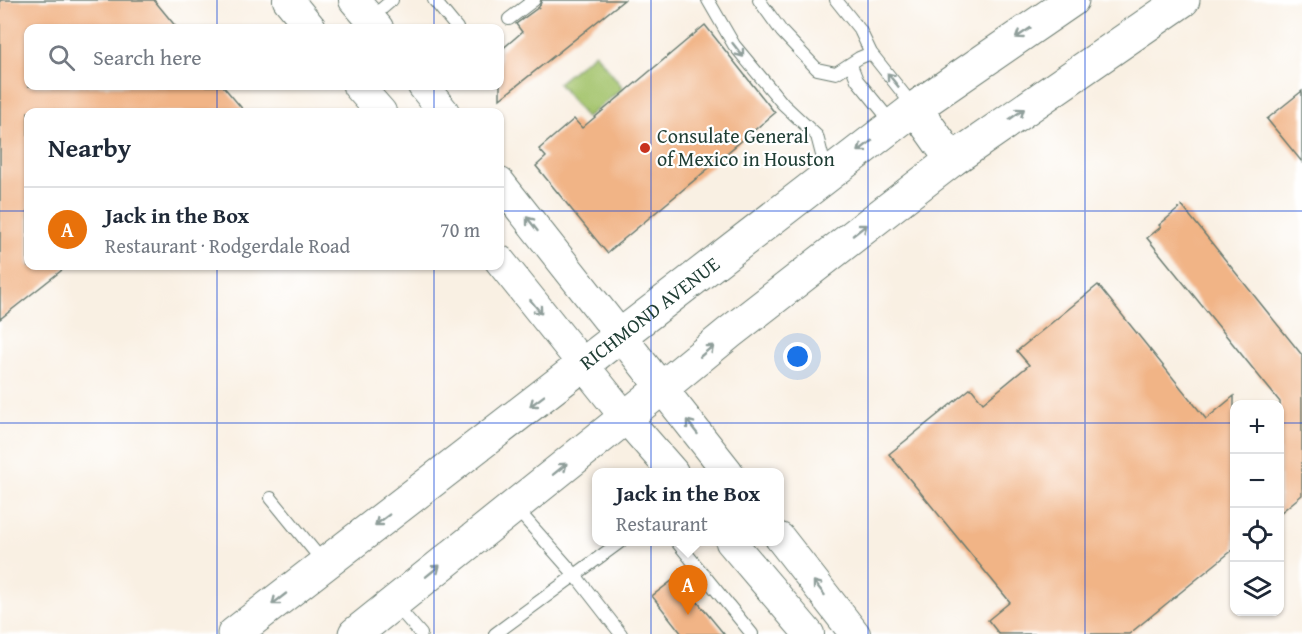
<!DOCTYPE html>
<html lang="en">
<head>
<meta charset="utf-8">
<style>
	:root { --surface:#fff; --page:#f2f2f3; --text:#1f2937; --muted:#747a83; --line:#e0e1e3; --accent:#1a73e8 }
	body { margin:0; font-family:"Gentium Book Plus",serif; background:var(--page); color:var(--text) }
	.controls { position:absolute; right:18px; bottom:18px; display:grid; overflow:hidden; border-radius:12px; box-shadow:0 2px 4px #0004 }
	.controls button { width:54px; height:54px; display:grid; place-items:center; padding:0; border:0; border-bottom:2px solid var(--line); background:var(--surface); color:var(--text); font:30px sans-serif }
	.you { position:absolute; left:798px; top:357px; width:21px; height:21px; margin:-15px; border:4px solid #fff; border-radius:50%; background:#1a73e8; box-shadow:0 0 0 9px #1a73e833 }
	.badge { display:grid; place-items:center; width:39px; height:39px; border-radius:50%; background:var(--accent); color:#fff; font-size:20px; font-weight:700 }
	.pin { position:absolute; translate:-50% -50px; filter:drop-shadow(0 2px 3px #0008) }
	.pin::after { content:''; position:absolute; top:32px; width:21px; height:18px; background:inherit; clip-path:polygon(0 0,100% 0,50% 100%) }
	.popup { position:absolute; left:592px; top:468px; width:192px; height:78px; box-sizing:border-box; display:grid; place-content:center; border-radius:12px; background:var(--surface); filter:drop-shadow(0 2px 4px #0005); font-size:20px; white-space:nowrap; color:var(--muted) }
	.popup b { font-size:22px; color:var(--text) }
	.popup::after { content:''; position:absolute; left:50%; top:100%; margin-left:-12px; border:12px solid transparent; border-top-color:var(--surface) }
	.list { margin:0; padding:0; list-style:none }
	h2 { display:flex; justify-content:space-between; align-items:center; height:78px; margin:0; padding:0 24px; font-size:26px }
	h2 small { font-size:20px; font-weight:400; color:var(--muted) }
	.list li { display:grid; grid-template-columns:39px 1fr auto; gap:18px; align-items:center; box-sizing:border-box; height:84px; padding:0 24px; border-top:2px solid var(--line) }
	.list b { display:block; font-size:22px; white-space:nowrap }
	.list p { margin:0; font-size:20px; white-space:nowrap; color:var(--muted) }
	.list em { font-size:20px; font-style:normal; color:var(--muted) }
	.icon { flex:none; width:33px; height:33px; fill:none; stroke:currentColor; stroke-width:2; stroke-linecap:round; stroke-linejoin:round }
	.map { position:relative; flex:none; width:1302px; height:634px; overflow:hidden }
	.search { position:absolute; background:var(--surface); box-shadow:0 2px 4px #0004; left:24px; top:24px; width:480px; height:66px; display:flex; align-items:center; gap:15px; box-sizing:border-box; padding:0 21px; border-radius:12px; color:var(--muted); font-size:22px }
	.panel { position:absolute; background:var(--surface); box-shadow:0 2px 4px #0004; left:24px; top:108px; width:480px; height:162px; border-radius:12px }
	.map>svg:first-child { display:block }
	.green { fill:#a3c36b; stroke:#618050; stroke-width:1.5 }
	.building { fill:#f1b486 }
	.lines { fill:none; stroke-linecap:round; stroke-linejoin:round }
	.service-casing { stroke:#6b7c71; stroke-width:14 }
	.tertiary-casing { stroke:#6b7c71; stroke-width:32 }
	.secondary-casing { stroke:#6b7c71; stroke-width:35 }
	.service { stroke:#fff; stroke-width:12 }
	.tertiary { stroke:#fff; stroke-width:30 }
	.secondary { stroke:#fff; stroke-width:33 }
	.oneway { stroke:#8f9e9a }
	.grid { fill:none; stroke:#1d4ed8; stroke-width:1.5; stroke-opacity:0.55 }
	.poi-dot { fill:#c8321e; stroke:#fff; stroke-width:2 }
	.labels { text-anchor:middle; stroke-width:4.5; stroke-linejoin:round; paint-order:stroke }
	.poi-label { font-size:20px; fill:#1f3d34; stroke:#fff; text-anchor:start }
	.street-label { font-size:20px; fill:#1f3d34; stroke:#fff }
</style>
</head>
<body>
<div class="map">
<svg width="1302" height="634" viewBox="0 0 1302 634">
	<rect width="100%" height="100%" fill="#fff"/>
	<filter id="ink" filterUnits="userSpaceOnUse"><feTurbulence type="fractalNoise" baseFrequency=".0167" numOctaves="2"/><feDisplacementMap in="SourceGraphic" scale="12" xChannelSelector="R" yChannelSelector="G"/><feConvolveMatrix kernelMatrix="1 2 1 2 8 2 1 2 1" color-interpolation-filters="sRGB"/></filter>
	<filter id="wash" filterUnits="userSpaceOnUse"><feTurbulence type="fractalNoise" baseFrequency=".008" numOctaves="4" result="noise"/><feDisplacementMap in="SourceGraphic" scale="24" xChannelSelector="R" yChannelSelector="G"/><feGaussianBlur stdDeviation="1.35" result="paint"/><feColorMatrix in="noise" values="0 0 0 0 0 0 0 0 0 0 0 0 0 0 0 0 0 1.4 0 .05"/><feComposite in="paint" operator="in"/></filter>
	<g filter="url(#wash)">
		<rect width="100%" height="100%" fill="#f9f0e3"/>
		<path class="green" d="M595,53L623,88L586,118L558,83Z"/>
		<g id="blocks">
			<path class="building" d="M0,0H154L177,28H28V86H223L245,112H28V266H67L0,319Z
				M542,0H624L500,99V51L522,32L516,24L539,7Z
				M705,25L775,113L607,253L536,166L546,157L539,149L574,119L582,128Z
				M1302,91V162L1267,119Z
				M1182,206L1302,355V495L1280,513V402L1147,238L1161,227L1159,225Z
				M1098,285L1206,419L1234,396V549L1129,634H999L988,620L1010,602L889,454L971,388L983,403L1029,365L1017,351Z
				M677,577L724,634H682L652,596Z"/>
		</g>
	</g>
	<g filter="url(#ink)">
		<use href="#blocks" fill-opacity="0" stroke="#6b7c71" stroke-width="1.5"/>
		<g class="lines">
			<defs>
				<path id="service" d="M434,0L457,28
					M708,0L734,45L783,104L817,136L827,174
					M759,0L782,32L817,69L836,73L859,58L871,53
					M836,0L860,30L871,53L914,107
					M371,18L392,0
					M509,19L534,0
					M851,65L857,80L893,124
					M271,498L324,563
					M514,506L575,575L621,634
					M677,542L752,634
					M394,603L421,634
					M495,634L620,542"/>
				<path id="tertiary" d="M288,0L311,28
					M354,0L378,28
					M358,86L381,112
					M423,86L444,112
					M500,183L728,472
					M500,261L625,417L673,472
					M780,538L855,634
					M731,542L809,634"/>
				<g id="secondary">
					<path d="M915,108L952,160"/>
					<path id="s1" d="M234,634L915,108L1072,0"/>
					<path d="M355,634L662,388L729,333L886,211L952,160L1183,0"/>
				</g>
			</defs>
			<use href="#service" class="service-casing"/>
			<use href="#tertiary" class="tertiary-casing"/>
			<use href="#secondary" class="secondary-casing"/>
			<use href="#service" class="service"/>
			<use href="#tertiary" class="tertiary"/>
			<use href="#secondary" class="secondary"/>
		</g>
		<defs><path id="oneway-shaft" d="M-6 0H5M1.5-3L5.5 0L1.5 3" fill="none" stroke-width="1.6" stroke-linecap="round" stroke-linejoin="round" transform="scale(1.5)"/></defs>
		<g class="oneway">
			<use href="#oneway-shaft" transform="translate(1023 33) rotate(146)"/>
			<use href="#oneway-shaft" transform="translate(738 50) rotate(52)"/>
			<use href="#oneway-shaft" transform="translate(893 80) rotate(-129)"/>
			<use href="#oneway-shaft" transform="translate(1017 114) rotate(-35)"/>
			<use href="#oneway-shaft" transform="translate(865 146) rotate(142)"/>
			<use href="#oneway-shaft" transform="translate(532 224) rotate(-128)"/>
			<use href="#oneway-shaft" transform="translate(860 230) rotate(-38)"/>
			<use href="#oneway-shaft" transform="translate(536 307) rotate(51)"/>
			<use href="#oneway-shaft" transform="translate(707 351) rotate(-40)"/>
			<use href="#oneway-shaft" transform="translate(537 401) rotate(143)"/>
			<use href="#oneway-shaft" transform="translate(692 427) rotate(-128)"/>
			<use href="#oneway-shaft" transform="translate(560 469) rotate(-39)"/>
			<use href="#oneway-shaft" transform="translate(382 520) rotate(143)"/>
			<use href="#oneway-shaft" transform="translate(433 571) rotate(-39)"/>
			<use href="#oneway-shaft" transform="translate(819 588) rotate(-128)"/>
			<use href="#oneway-shaft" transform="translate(279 599) rotate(142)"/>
		</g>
	</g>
	<path class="grid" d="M217,0V28M434,0V28M651,0V634M868,0V634M1085,0V634M217,86V112M434,86V112M0,211H28M500,211H1302M217,266V634M434,266V634M0,423H1234M1280,423H1302"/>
	<circle class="poi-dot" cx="645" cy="148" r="6"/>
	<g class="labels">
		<g class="poi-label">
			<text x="657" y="143">Consulate General<tspan x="657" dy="23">of Mexico in Houston</tspan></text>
		</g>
		<g class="street-label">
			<text dy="7" stroke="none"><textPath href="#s1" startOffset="525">RICHMOND AVENUE</textPath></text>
		</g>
	</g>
</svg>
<div class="controls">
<button>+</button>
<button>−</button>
<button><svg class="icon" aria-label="locate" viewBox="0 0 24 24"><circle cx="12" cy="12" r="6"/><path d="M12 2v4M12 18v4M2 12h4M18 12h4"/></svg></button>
<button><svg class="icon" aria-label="layers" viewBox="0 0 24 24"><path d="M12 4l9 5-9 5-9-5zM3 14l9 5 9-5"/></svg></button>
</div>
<div class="you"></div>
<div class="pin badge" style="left:688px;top:615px;background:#e8710a">A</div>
<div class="popup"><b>Jack in the Box</b>Restaurant</div>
<div class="search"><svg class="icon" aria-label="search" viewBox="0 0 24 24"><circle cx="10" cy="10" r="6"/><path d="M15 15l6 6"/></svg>Search here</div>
<section class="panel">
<h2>Nearby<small></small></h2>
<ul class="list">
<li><span class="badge" style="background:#e8710a">A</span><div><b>Jack in the Box</b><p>Restaurant · Rodgerdale Road</p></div><em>70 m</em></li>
</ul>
</section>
</div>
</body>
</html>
